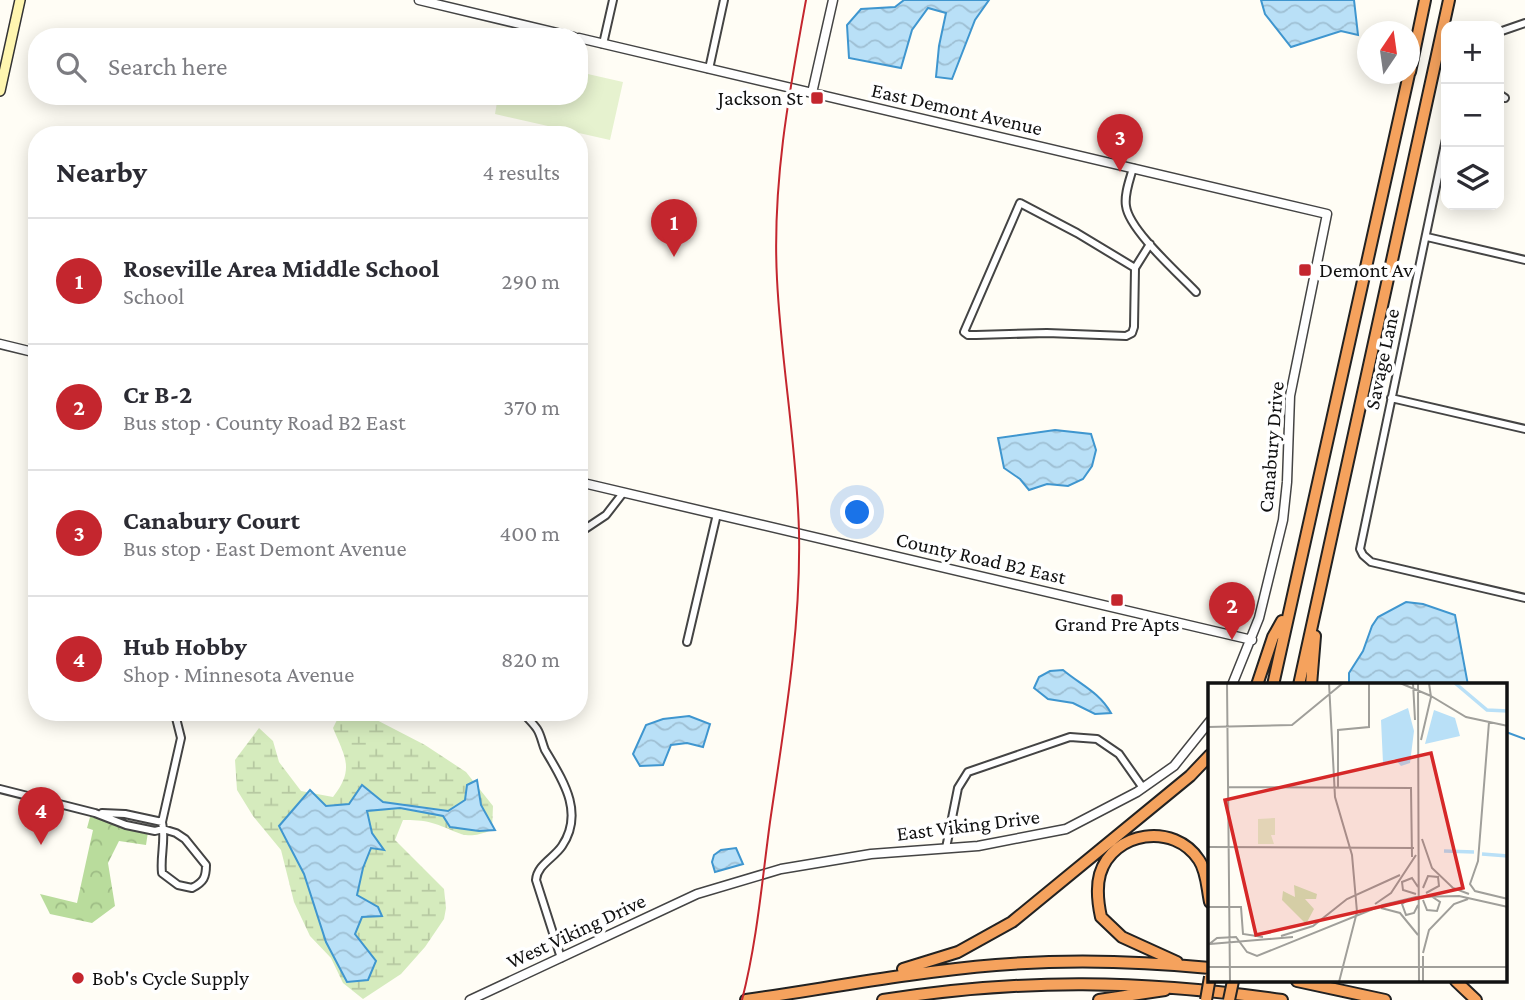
<!DOCTYPE html>
<html lang="en">
<head>
<meta charset="utf-8">
<style>
	:root { --surface:#fff; --page:#f7f7f7; --text:#2b2b33; --muted:#7c7c81; --line:#e1e1e2; --accent:#c4262e }
	body { margin:0; font-family:"Crimson Pro",serif; background:var(--page); color:var(--text) }
	.controls { position:absolute; right:21px; top:21px; display:grid; overflow:hidden; border-radius:14px; box-shadow:0 4px 18px #0003 }
	.controls button { width:63px; height:63px; display:grid; place-items:center; padding:0; border:0; border-bottom:2px solid var(--line); background:var(--surface); color:var(--text); font:35px sans-serif }
	.compass { position:absolute; left:1357px; top:21px; width:63px; height:63px; border-radius:50%; background:var(--surface); box-shadow:0 4px 18px #0003; rotate:13deg }
	.you { position:absolute; left:858px; top:513px; width:24px; height:24px; margin:-18px; border:5px solid #fff; border-radius:50%; background:#1a73e8; box-shadow:0 0 0 10px #1a73e833 }
	.badge { display:grid; place-items:center; width:46px; height:46px; border-radius:50%; background:var(--accent); color:#fff; font-size:23px; font-weight:700 }
	.pin { position:absolute; translate:-50% -58px; filter:drop-shadow(0 2px 4px #0008) }
	.pin::after { content:''; position:absolute; top:37px; width:24px; height:21px; background:inherit; clip-path:polygon(0 0,100% 0,50% 100%) }
	.list { margin:0; padding:0; list-style:none }
	h2 { display:flex; justify-content:space-between; align-items:center; height:91px; margin:0; padding:0 28px; font-size:30px }
	h2 small { font-size:23px; font-weight:400; color:var(--muted) }
	.list li { display:grid; grid-template-columns:46px 1fr auto; gap:21px; align-items:center; box-sizing:border-box; height:126px; padding:0 28px; border-top:2px solid var(--line) }
	.list b { display:block; font-size:26px; white-space:nowrap }
	.list p { margin:0; font-size:23px; white-space:nowrap; color:var(--muted) }
	.list em { font-size:23px; font-style:normal; color:var(--muted) }
	.icon { flex:none; width:38px; height:38px; fill:none; stroke:currentColor; stroke-width:2; stroke-linecap:round; stroke-linejoin:round }
	.map { position:relative; flex:none; width:1525px; height:1000px; overflow:hidden }
	.search { position:absolute; background:var(--surface); box-shadow:0 4px 18px #0003; left:28px; top:28px; width:560px; height:77px; display:flex; align-items:center; gap:18px; box-sizing:border-box; padding:0 24px; border-radius:28px; color:var(--muted); font-size:26px }
	.panel { position:absolute; background:var(--surface); box-shadow:0 4px 18px #0003; left:28px; top:126px; width:560px; height:595px; border-radius:28px }
	.map>svg:first-child { display:block }
	.forest { fill:url(#forest-crowns) }
	.wetland { fill:url(#wetland-marsh) }
	.pitch { fill:#e6f2cf }
	.water { fill:url(#water-waves); stroke:#3f96cf; stroke-width:2 }
	.lines { fill:none; stroke-linecap:round; stroke-linejoin:round }
	.stream { stroke:#3f96cf; stroke-width:2 }
	.minor-casing { stroke:#444; stroke-width:10 }
	.tertiary-casing { stroke:#444; stroke-width:11 }
	.secondary-casing { stroke:#333; stroke-width:12 }
	.motorway-casing { stroke:#222; stroke-width:14 }
	.minor { stroke:#fff; stroke-width:6 }
	.tertiary { stroke:#fff; stroke-width:8 }
	.secondary { stroke:#fff6b0; stroke-width:9 }
	.motorway { stroke:#f5a25d; stroke-width:10 }
	.rail { stroke:#c4262e; stroke-width:2 }
	.motorway-bridge-casing { stroke:#222; stroke-width:14; stroke-linecap:butt }
	.motorway-bridge { stroke:#f5a25d; stroke-width:10 }
	.poi-dot { fill:#c4262e; stroke:#fff; stroke-width:2.5 }
	.labels { text-anchor:middle; stroke-width:7; stroke-linejoin:round; paint-order:stroke }
	.poi-label { font-size:21px; fill:#111; stroke:#fff; text-anchor:start }
	.street-label { font-size:21px; fill:#111; stroke:#fff }
	.inset-river { fill:none; stroke:#b9e0f7; stroke-width:3.5 }
	.inset-road { fill:none; stroke:#a09f9a; stroke-width:2 }
	.view { fill:#d62828; fill-opacity:0.15; stroke:#d62828; stroke-width:3.5 }
	.inset-edge { fill:none; stroke:#111; stroke-width:3.5 }
</style>
</head>
<body>
<div class="map">
<svg width="1525" height="1000" viewBox="0 0 1525 1000">
	<defs>
		<pattern id="forest-crowns" width="20" height="18" patternUnits="userSpaceOnUse" patternTransform="scale(1.75)"><rect width="20" height="18" fill="#b9dc9c"/><path d="M2 6a3 3 0 1 1 6 0M12 15a3 3 0 1 1 6 0" fill="none" stroke="#9ebc85"/></pattern>
		<pattern id="wetland-marsh" width="20" height="14" patternUnits="userSpaceOnUse" patternTransform="scale(1.75)"><rect width="20" height="14" fill="#d5ebbd"/><path d="M1 5h8M5 5V1M11 12h8M15 12V8" fill="none" stroke="#b6c8a1"/></pattern>
		<pattern id="water-waves" width="16" height="10" patternUnits="userSpaceOnUse" patternTransform="scale(1.75)"><rect width="16" height="10" fill="#b9e0f7"/><path d="M0 5q4-4 8 0t8 0" fill="none" stroke="#9ebfd3"/></pattern>
	</defs>
	<rect width="100%" height="100%" fill="#fffdf5"/>
	<path class="forest" d="M90,817H100L148,832L146,845L119,841L108,863L115,906L92,923L50,914L40,894L77,903L93,830L87,828Z"/>
	<path class="wetland" d="M341,712H358L367,715L425,745L466,772L493,806L492,830C462,842 460,831 432,823C423,820 412,820 403,820L395,840L444,889L446,908L444,919L425,947L401,974L363,999L343,983L331,958L310,936L294,902L281,850L253,816L237,790L235,760L259,728L273,741L279,762L301,791L333,797C355,769 345,757 333,728Z"/>
	<path class="pitch" d="M579,72L623,82L610,140L495,114L498,96H579Z"/>
	<path class="water" d="M904,0H989L975,20L952,79L936,77L939,46L946,13L928,8L912,30L901,68L849,58L847,25L861,9L895,7Z
		M1261,0H1354L1358,35L1341,31L1291,47L1265,14Z
		M1055,430L1091,434L1096,450L1092,466L1083,479L1068,486L1047,484L1029,490L1020,479L1004,468L998,438Z
		M1406,602L1423,604L1455,615L1468,685H1349V673L1363,651L1372,626L1378,617Z
		M1063,670C1081,685 1099,692 1111,713L1095,714L1073,703L1048,699L1034,688L1039,677L1050,671Z
		M689,716L710,724L703,747L687,743L671,745L663,765L640,766L633,754L646,725L663,719Z
		M477,780L481,805L495,830L479,831L450,827L443,816L400,808L367,811L372,833L384,850L371,848L363,868L357,895L378,907L382,916L362,917L355,934L376,961L368,980L347,982L326,942L304,874L279,826L310,790L326,806L349,804L362,785L383,802L448,811L465,800L467,785Z
		M736,848L743,864L715,872L712,862L714,855L721,850Z"/>
	<g class="lines">
		<path class="stream" d="M1506,732L1525,739"/>
		<defs>
			<path id="minor" d="M1499,32L1525,23
				M603,44L613,0
				M709,69L724,0
				M1499,94L1505,98
				M1446,139L1360,549L1363,555L1371,562L1525,598
				M1133,168C1130,179 1124,194 1126,206C1129,230 1179,274 1196,292
				M1020,203L1077,233L1135,268L1134,327L1132,333L1126,336L1047,333L976,335H968L964,332Z
				M1427,237L1525,260
				M1135,268L1150,244
				M1391,398L1525,429
				M579,533L606,515L623,493
				M687,642L717,514
				M523,712C527,718 533,723 537,729C541,735 542,743 545,750C562,779 585,812 562,846C554,858 537,865 536,880L561,958
				M0,789L95,813L126,825L155,831L163,829L176,833L185,839L206,865C206,877 204,882 192,888L178,885L162,873C160,855 166,840 162,822L181,738L176,718
				M102,813L125,814L162,822
				M946,848L958,788L968,772L1070,737L1097,739L1119,754L1143,788"/>
			<path id="tertiary" d="M419,0L574,37
				M579,38L1327,214L1290,396L1287,482L1283,520L1259,618L1232,685
				M812,93L833,0
				M0,344L37,353
				M579,482L1252,640
				M470,1000L697,894L781,869L871,854L978,846L1066,829L1137,792L1174,766L1210,721"/>
			<path id="secondary" d="M0,91L20,0"/>
			<path id="motorway" d="M1410,72L1425,0
				M1257,685L1273,637L1282,621
				M1273,685L1409,74
				M1299,685L1449,0
				M1311,685L1315,636
				M1177,962L1122,937L1101,917C1098,903 1096,888 1100,874C1113,831 1174,822 1199,860C1207,872 1207,888 1210,902
				M903,969L958,952L1012,922L1190,776L1210,755
				M1297,981L1385,1000
				M1456,981L1476,1000
				M746,1000C829,988 912,972 996,965C1067,959 1139,961 1210,968
				M883,1000C1022,978 1144,980 1282,1000
				M1099,1000L1165,990"/>
		</defs>
		<use href="#minor" class="minor-casing"/>
		<use href="#tertiary" class="tertiary-casing"/>
		<use href="#secondary" class="secondary-casing"/>
		<use href="#motorway" class="motorway-casing"/>
		<use href="#minor" class="minor"/>
		<use href="#tertiary" class="tertiary"/>
		<use href="#secondary" class="secondary"/>
		<use href="#motorway" class="motorway"/>
		<path class="rail" d="M742,1000C757,942 762,881 770,822C784,726 801,630 799,532C797,447 781,363 777,279C772,184 789,93 806,0"/>
		<defs>
			<path id="motorway-bridge" d="M1206,1000L1210,977
				M1229,1000L1233,981"/>
		</defs>
		<use href="#motorway-bridge" class="motorway-bridge-casing"/>
		<use href="#motorway-bridge" class="motorway-bridge"/>
	</g>
	<g class="poi-dot">
		<rect x="810" y="91" width="14" height="14" rx="3.5"/>
		<rect x="1298" y="263" width="14" height="14" rx="3.5"/>
		<rect x="1110" y="593" width="14" height="14" rx="3.5"/>
		<circle cx="78" cy="978" r="7"/>
	</g>
	<g class="labels">
		<g class="poi-label">
			<text x="803" y="105" text-anchor="end">Jackson St</text>
			<text x="1319" y="277">Demont Av</text>
			<text x="1117" y="631" text-anchor="middle">Grand Pre Apts</text>
			<text x="92" y="985">Bob's Cycle Supply</text>
		</g>
		<g class="street-label">
			<text transform="translate(957 109) rotate(13)" y="7">East Demont Avenue</text>
			<text transform="translate(1382 359) rotate(-78)" y="7">Savage Lane</text>
			<text transform="translate(1271 447) rotate(-85)" y="7">Canabury Drive</text>
			<text transform="translate(981 558) rotate(13)" y="7">County Road B2 East</text>
			<text transform="translate(968 825) rotate(-7)" y="7">East Viking Drive</text>
			<text transform="translate(576 931) rotate(-25)" y="7">West Viking Drive</text>
		</g>
	</g>
	<g transform="translate(1208 683)">
		<rect width="299" height="299" fill="#fffdf5"/>
		<path d="M86,202L109,211L108,216H97L106,226L98,241L74,217L75,208L87,214Z" fill="#d5ebbd"/>
		<path d="M67,135V152H63L66,161H50V136Z" fill="#e6f2cf"/>
		<path d="M200,25L206,48L202,80L193,83L187,76L175,80L173,37ZM226,27L247,35L252,53L217,61Z" fill="#b9e0f7"/>
		<path class="inset-river" d="M247,0L279,27L300,28M236,168L266,169M274,171L300,173"/>
		<path class="inset-road" d="M19,0L22,299M121,0L127,114L144,172L149,229L131,299M192,0L223,13M205,0L207,37M210,0L211,299M223,13L258,34L300,43M281,39L270,178L262,201L267,208L300,216M0,44L84,42L135,0M213,57L223,14L221,0M20,104L203,105L204,174M130,104V47L161,44V0M214,156L224,185L245,205L261,211M0,164L206,165M215,205L220,193L230,194L231,203L218,210M208,211L195,207L194,199L204,195L210,204M200,217L194,221L198,232L206,230L210,222M215,217L219,227L229,228L232,219L223,213M167,221L183,210L208,172M0,224H33L35,251L55,254M173,225L192,230L210,252M73,253L105,243L139,216L192,192M2,261L85,254M0,262L9,255L28,254L39,269L49,273L175,222L208,214L251,213L300,224M215,270L221,247L246,221L260,216M215,273V299M0,284H300"/>
		<path class="view" d="M223,70L255,205L48,252L17,117Z"/>
		<rect width="299" height="299" class="inset-edge"/>
	</g>
</svg>
<div class="controls">
<button>+</button>
<button>−</button>
<button><svg class="icon" aria-label="layers" viewBox="0 0 24 24"><path d="M12 4l9 5-9 5-9-5zM3 14l9 5 9-5"/></svg></button>
</div>
<svg class="compass" viewBox="-18 -18 36 36"><path d="M0-13l5 13h-10z" fill="#e53935"/><path d="M0 13l5-13h-10z" fill="#7c7c81"/></svg>
<div class="you"></div>
<div class="pin badge" style="left:674px;top:257px">1</div>
<div class="pin badge" style="left:1232px;top:640px">2</div>
<div class="pin badge" style="left:1120px;top:172px">3</div>
<div class="pin badge" style="left:41px;top:845px">4</div>
<div class="search"><svg class="icon" aria-label="search" viewBox="0 0 24 24"><circle cx="10" cy="10" r="6"/><path d="M15 15l6 6"/></svg>Search here</div>
<section class="panel">
<h2>Nearby<small>4 results</small></h2>
<ul class="list">
<li><span class="badge">1</span><div><b>Roseville Area Middle School</b><p>School</p></div><em>290 m</em></li>
<li><span class="badge">2</span><div><b>Cr B-2</b><p>Bus stop · County Road B2 East</p></div><em>370 m</em></li>
<li><span class="badge">3</span><div><b>Canabury Court</b><p>Bus stop · East Demont Avenue</p></div><em>400 m</em></li>
<li><span class="badge">4</span><div><b>Hub Hobby</b><p>Shop · Minnesota Avenue</p></div><em>820 m</em></li>
</ul>
</section>
</div>
</body>
</html>
